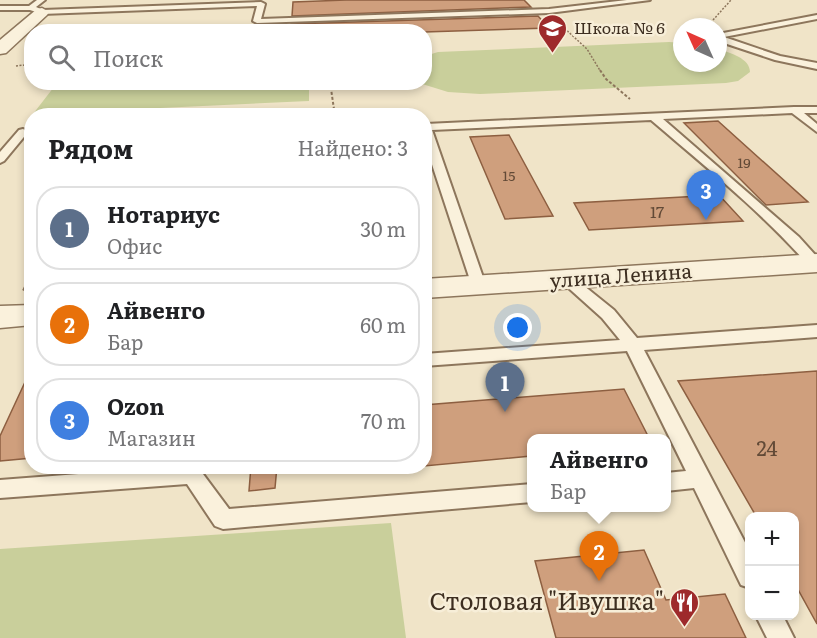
<!DOCTYPE html>
<html lang="ru">
<head>
<meta charset="utf-8">
<style>
	:root { --surface:#fff; --page:#f6f6f6; --text:#202124; --muted:#757577; --line:#e0e0e0; --accent:#1a73e8 }
	body { margin:0; font-family:Literata,serif; background:var(--page); color:var(--text) }
	.controls { position:absolute; right:18px; bottom:18px; display:grid; overflow:hidden; border-radius:12px; box-shadow:0 3px 9px #0003 }
	.controls button { width:54px; height:54px; display:grid; place-items:center; padding:0; border:0; border-bottom:2px solid var(--line); background:var(--surface); color:var(--text); font:30px sans-serif }
	.compass { position:absolute; left:673px; top:18px; width:54px; height:54px; border-radius:50%; background:var(--surface); box-shadow:0 3px 9px #0003; rotate:315deg }
	.you { position:absolute; left:518px; top:328px; width:21px; height:21px; margin:-15px; border:4px solid #fff; border-radius:50%; background:#1a73e8; box-shadow:0 0 0 9px #1a73e833 }
	.badge { display:grid; place-items:center; width:39px; height:39px; border-radius:50%; background:var(--accent); color:#fff; font-size:20px; font-weight:700 }
	.pin { position:absolute; translate:-50% -50px; filter:drop-shadow(0 2px 3px #0008) }
	.pin::after { content:''; position:absolute; top:32px; width:21px; height:18px; background:inherit; clip-path:polygon(0 0,100% 0,50% 100%) }
	.popup { position:absolute; left:527px; top:434px; width:144px; height:78px; box-sizing:border-box; display:grid; place-content:center; border-radius:12px; background:var(--surface); filter:drop-shadow(0 2px 4px #0005); font-size:20px; white-space:nowrap; color:var(--muted) }
	.popup b { font-size:22px; color:var(--text) }
	.popup::after { content:''; position:absolute; left:50%; top:100%; margin-left:-12px; border:12px solid transparent; border-top-color:var(--surface) }
	.list { margin:0; padding:0; list-style:none }
	h2 { display:flex; justify-content:space-between; align-items:center; height:78px; margin:0; padding:0 24px; font-size:26px }
	h2 small { font-size:20px; font-weight:400; color:var(--muted) }
	.list li { display:grid; grid-template-columns:39px 1fr auto; gap:18px; align-items:center; box-sizing:border-box; height:84px; margin:0 12px 12px; padding:0 12px; border:2px solid var(--line); border-radius:24px }
	.list b { display:block; font-size:22px; white-space:nowrap }
	.list p { margin:0; font-size:20px; white-space:nowrap; color:var(--muted) }
	.list em { font-size:20px; font-style:normal; color:var(--muted) }
	.icon { flex:none; width:33px; height:33px; fill:none; stroke:currentColor; stroke-width:2; stroke-linecap:round; stroke-linejoin:round }
	.map { position:relative; flex:none; width:817px; height:638px; overflow:hidden }
	.search { position:absolute; background:var(--surface); box-shadow:0 3px 9px #0003; left:24px; top:24px; width:408px; height:66px; display:flex; align-items:center; gap:15px; box-sizing:border-box; padding:0 21px; border-radius:24px; color:var(--muted); font-size:22px }
	.panel { position:absolute; background:var(--surface); box-shadow:0 3px 9px #0003; left:24px; top:108px; width:408px; height:366px; border-radius:24px }
	.map>svg:first-child { display:block }
	.green { fill:#c9cf9b }
	.building { fill:#cf9f7d; stroke:#8d5f41; stroke-width:1.5 }
	.lines { fill:none; stroke-linecap:round; stroke-linejoin:round }
	.service-casing { stroke:#8d765c; stroke-width:4 }
	.minor-casing { stroke:#8d765c; stroke-width:3 }
	.tertiary-casing { stroke:#8d765c; stroke-width:3 }
	.path-far3 { stroke:#8d765c; stroke-width:1.5; stroke-dasharray:2 1.5; stroke-linecap:butt }
	.path-far2 { stroke:#8d765c; stroke-width:2; stroke-dasharray:3 2; stroke-linecap:butt }
	.path-far1 { stroke:#8d765c; stroke-width:3; stroke-dasharray:4 2; stroke-linecap:butt }
	.path { stroke:#8d765c; stroke-width:4; stroke-dasharray:4.5 3; stroke-linecap:butt }
	.service { fill:#faf1dc; fill-rule:evenodd }
	.minor { fill:#faf1dc; fill-rule:evenodd }
	.tertiary { fill:#faf1dc; fill-rule:evenodd }
	.labels { text-anchor:middle; stroke-width:5; stroke-linejoin:round; paint-order:stroke }
	.far-number-label { font-size:14px; fill:#624a37 }
	.far-poi-label { font-size:16px; fill:#3d2e20; stroke:#f7eed8; text-anchor:start }
	.number-label { font-size:16px; fill:#624a37 }
	.street-label { font-size:20px; fill:#3d2e20; stroke:#f7eed8 }
	.near-number-label { font-size:20px; fill:#624a37 }
	.near-poi-label { font-size:24px; fill:#3d2e20; stroke:#f7eed8; text-anchor:end }
</style>
</head>
<body>
<div class="map">
<svg width="817" height="638" viewBox="0 0 817 638">
	<rect width="100%" height="100%" fill="#f0e4c8"/>
	<path class="green" d="M669,42L682,43V63H718V49C730,53 750,58 750,72L738,81L726,83L480,94L448,92L419,83L424,82L425,56L438,52Z
		M57,83H309V101L33,114Z
		M391,523L406,638H0V549Z"/>
	<path class="building" d="M346,0H524L531,7L292,16L293,2Z
		M538,16L549,28L424,32H290L291,24Z
		M718,121L808,202L766,205L684,123Z
		M509,135L553,216L505,219L470,137Z
		M719,195L743,221L589,230L574,203Z
		M32,367V458L0,461V436Z
		M817,371V624L795,584V516H756L678,381Z
		M624,389L649,438H531V456L424,466V405Z
		M251,466H277L275,488L249,491Z
		M644,550L666,600L725,594L746,638H556L535,561Z"/>
	<g class="lines">
		<defs>
			<path id="service" d="M37,0H45L36,7L43,10L261,2L265,4L261,19L549,9L627,0H650L549,13L257,23L253,21L257,6L42,14L30,10H0V6H29Z
				M817,15V19L724,37L780,56L817,63V69L775,60L718,41V34Z
				M794,107H817V113H804L817,124V132L792,113L663,119L799,237L817,257V270L812,269C764,214 706,167 651,120L432,130L486,286L478,291L473,289L424,140L426,124Z
				M23,129L28,132L4,161L0,163V152L19,130Z
				M568,275L573,277L614,310L637,338L817,325V337L644,350L750,552V588L741,585L694,488L666,491V473L686,471L627,351L424,366V354L620,340L602,318L563,283L560,280L563,277Z
				M183,466H204L203,474L229,509L532,484V502L223,529L215,526L187,484L0,498V480Z
				M756,616H783L794,638H767Z"/>
			<path id="minor" d="M42,8L49,12L47,15L6,53L0,54V40L37,9Z"/>
			<path id="tertiary" d="M817,254V272L424,298V279Z
				M32,305V325L0,328V306Z"/>
		</defs>
		<use href="#service" class="service-casing"/>
		<use href="#minor" class="minor-casing"/>
		<use href="#tertiary" class="tertiary-casing"/>
		<path class="path-far3" d="M713,20L731,0
			M562,26L587,49L601,72
			M224,32L241,29
			M16,66L32,64"/>
		<path class="path-far2" d="M600,70L606,79L630,99
			M330,82L335,116"/>
		<path class="path-far1" d="M29,283L32,277"/>
		<path class="path" d="M24,291L29,281"/>
		<use href="#service" class="service"/>
		<use href="#minor" class="minor"/>
		<use href="#tertiary" class="tertiary"/>
	</g>
	<defs>
		<symbol id="school-pin" viewBox="-11 -11 22 30"><path d="M0 17L-7.5 6A9.5 9.5 0 1 1 7.5 6Z" fill="#9e2a2b" stroke="#f7eed8"/><path d="M0-5L7-2L0 1L-7-2ZM-4 1L0 2.5L4 1V4Q0 6-4 4Z" fill="#fff"/></symbol>
		<symbol id="restaurant-pin" viewBox="-11 -11 22 30"><path d="M0 17L-7.5 6A9.5 9.5 0 1 1 7.5 6Z" fill="#9e2a2b" stroke="#f7eed8"/><path d="M-5-6h1v4h1v-4h1v4h1v-4h1v5L-1.5 .5V6h-2V.5L-5-1ZM5-6V6H3V1.5H1.5Q1.5-4 5-6Z" fill="#fff"/></symbol>
	</defs>
	<g fill-rule="evenodd">
		<use href="#school-pin" x="536" y="12" width="33" height="45"/>
		<use href="#restaurant-pin" x="668" y="586" width="33" height="45"/>
	</g>
	<g class="labels">
		<g class="far-number-label">
			<text x="744" y="168">19</text>
			<text x="509" y="181">15</text>
		</g>
		<g class="far-poi-label">
			<text x="574" y="34">Школа № 6</text>
		</g>
		<g class="number-label">
			<text x="657" y="218">17</text>
		</g>
		<g class="street-label">
			<text transform="translate(621 276) rotate(-4)" y="7">улица Ленина</text>
		</g>
		<g class="near-number-label">
			<text x="767" y="456">24</text>
		</g>
		<g class="near-poi-label">
			<text x="664" y="610">Столовая "Ивушка"</text>
		</g>
	</g>
</svg>
<div class="controls">
<button>+</button>
<button>−</button>
</div>
<svg class="compass" viewBox="-18 -18 36 36"><path d="M0-13l5 13h-10z" fill="#e53935"/><path d="M0 13l5-13h-10z" fill="#757577"/></svg>
<div class="you"></div>
<div class="pin badge" style="left:505px;top:412px;background:#5c6f8a">1</div>
<div class="pin badge" style="left:599px;top:581px;background:#e8710a">2</div>
<div class="popup"><b>Айвенго</b>Бар</div>
<div class="pin badge" style="left:706px;top:220px;background:#3f7fe0">3</div>
<div class="search"><svg class="icon" aria-label="search" viewBox="0 0 24 24"><circle cx="10" cy="10" r="6"/><path d="M15 15l6 6"/></svg>Поиск</div>
<section class="panel">
<h2>Рядом<small>Найдено: 3</small></h2>
<ul class="list">
<li><span class="badge" style="background:#5c6f8a">1</span><div><b>Нотариус</b><p>Офис</p></div><em>30 m</em></li>
<li><span class="badge" style="background:#e8710a">2</span><div><b>Айвенго</b><p>Бар</p></div><em>60 m</em></li>
<li><span class="badge" style="background:#3f7fe0">3</span><div><b>Ozon</b><p>Магазин</p></div><em>70 m</em></li>
</ul>
</section>
</div>
</body>
</html>
